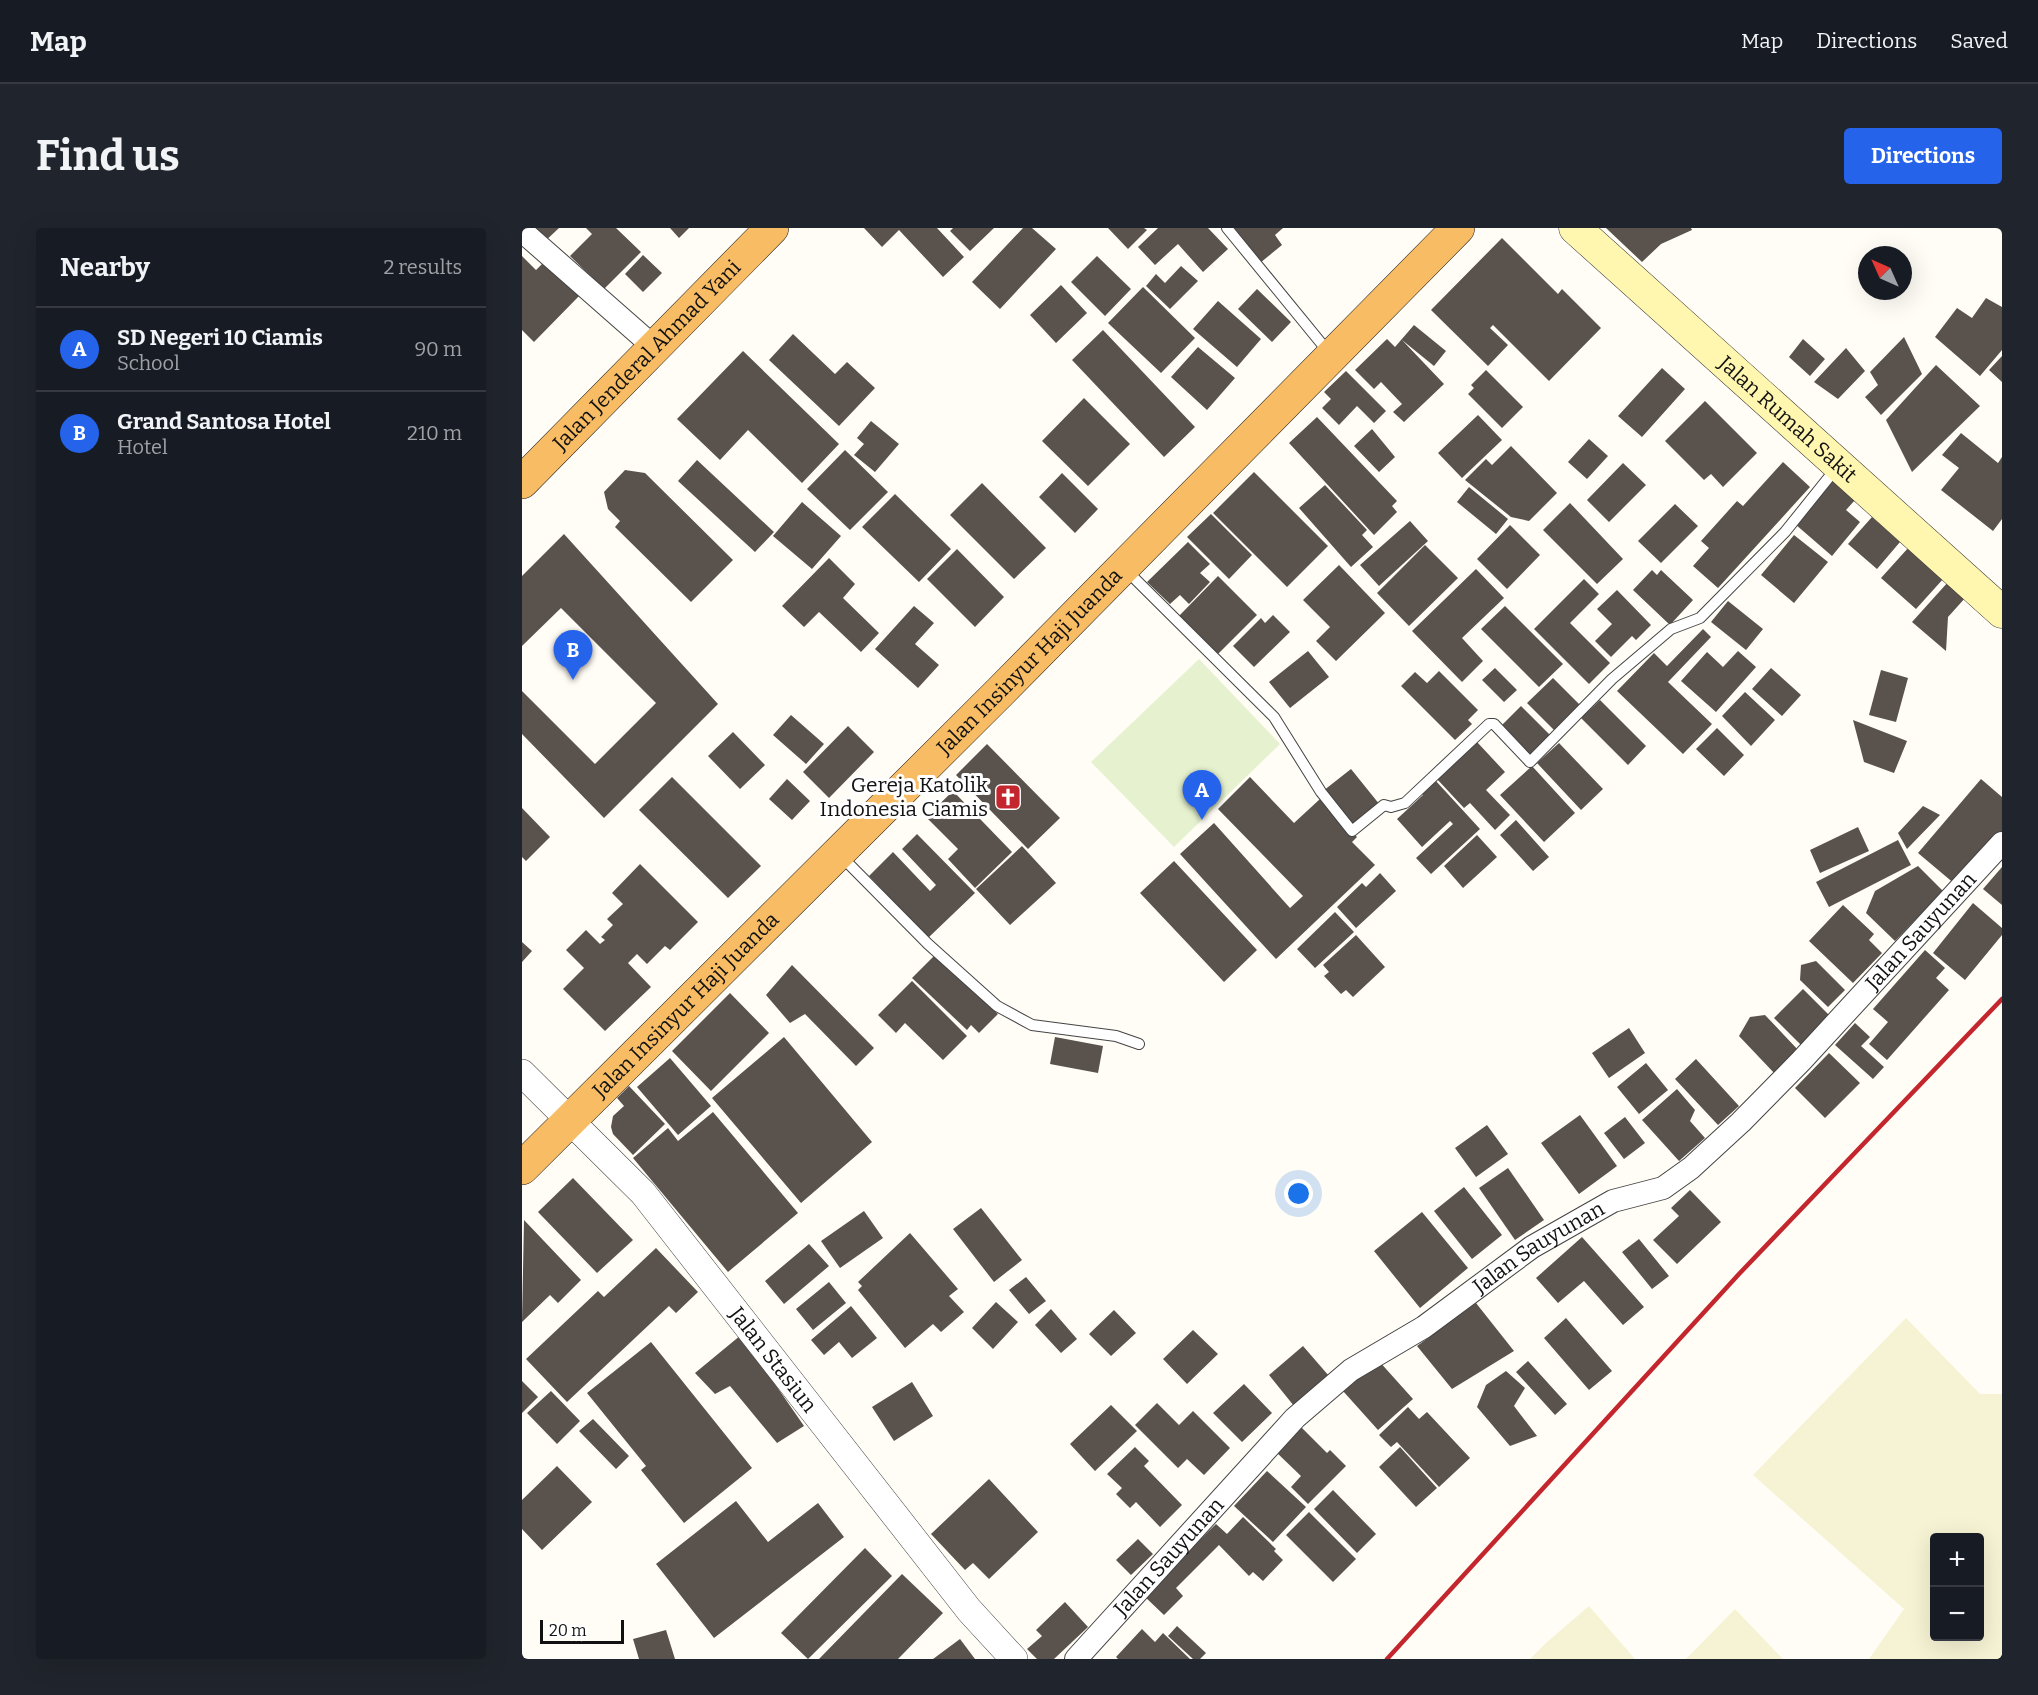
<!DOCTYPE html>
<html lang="en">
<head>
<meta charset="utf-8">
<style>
	:root { --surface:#171b24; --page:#20242c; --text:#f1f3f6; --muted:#9ea1a6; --line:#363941; --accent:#2563eb }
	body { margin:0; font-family:Bitter,serif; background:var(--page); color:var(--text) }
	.controls { position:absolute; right:18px; bottom:18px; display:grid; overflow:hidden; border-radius:6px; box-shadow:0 6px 24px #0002 }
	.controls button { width:54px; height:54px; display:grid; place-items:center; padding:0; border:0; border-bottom:2px solid var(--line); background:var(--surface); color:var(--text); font:30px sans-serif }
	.compass { position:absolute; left:1336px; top:18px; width:54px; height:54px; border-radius:50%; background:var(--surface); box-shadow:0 6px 24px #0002; rotate:315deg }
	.scale { position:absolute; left:18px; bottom:15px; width:84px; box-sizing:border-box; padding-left:6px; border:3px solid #111; border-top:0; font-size:16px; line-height:21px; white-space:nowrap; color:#111; -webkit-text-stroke:4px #fff; paint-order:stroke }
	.you { position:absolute; left:777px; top:966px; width:21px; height:21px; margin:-15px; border:4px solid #fff; border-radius:50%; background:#1a73e8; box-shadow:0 0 0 9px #1a73e833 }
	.badge { display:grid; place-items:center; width:39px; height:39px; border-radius:50%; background:var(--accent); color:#fff; font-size:20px; font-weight:700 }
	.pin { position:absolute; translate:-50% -50px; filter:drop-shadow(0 2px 3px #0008) }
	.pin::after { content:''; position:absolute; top:32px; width:21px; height:18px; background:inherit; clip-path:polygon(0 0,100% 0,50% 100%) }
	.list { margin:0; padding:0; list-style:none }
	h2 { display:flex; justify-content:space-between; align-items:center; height:78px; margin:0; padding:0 24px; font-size:26px }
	h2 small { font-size:20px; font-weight:400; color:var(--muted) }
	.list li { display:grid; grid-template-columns:39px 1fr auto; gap:18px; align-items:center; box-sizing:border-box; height:84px; padding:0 24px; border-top:2px solid var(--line) }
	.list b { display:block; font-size:22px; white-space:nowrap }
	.list p { margin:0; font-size:20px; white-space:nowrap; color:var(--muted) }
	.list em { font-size:20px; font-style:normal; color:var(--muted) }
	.map { position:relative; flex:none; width:1480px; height:1431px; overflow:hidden; border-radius:6px }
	header { display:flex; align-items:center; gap:36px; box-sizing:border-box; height:84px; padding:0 30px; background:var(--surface); border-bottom:2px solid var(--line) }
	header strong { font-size:28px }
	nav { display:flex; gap:33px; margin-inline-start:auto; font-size:21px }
	.intro { display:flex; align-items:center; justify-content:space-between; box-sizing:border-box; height:144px; padding:0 36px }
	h1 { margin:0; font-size:42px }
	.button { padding:15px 27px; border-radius:6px; background:var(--accent); color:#fff; font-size:21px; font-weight:700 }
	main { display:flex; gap:36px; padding:0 36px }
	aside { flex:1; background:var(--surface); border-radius:6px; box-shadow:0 6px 24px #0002 }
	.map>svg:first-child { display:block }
	.farmland { fill:#f6f3d4; fill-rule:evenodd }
	.pitch { fill:#e6f2cf }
	.building { fill:#5a524d }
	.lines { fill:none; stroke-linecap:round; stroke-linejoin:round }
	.service-casing { stroke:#444; stroke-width:12 }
	.minor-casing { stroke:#444; stroke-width:24 }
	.tertiary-casing { stroke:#444; stroke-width:28 }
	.secondary-casing { stroke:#333; stroke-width:33 }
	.trunk-casing { stroke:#222; stroke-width:34 }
	.service { stroke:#fff; stroke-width:10 }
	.minor { stroke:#fff; stroke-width:22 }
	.tertiary { stroke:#fff; stroke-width:27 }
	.secondary { stroke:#fff6b0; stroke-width:32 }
	.trunk { stroke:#f7bc64; stroke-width:33 }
	.rail { stroke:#c4262e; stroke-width:4.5 }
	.labels { text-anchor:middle; stroke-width:6; stroke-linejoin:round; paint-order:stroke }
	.street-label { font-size:21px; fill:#111; stroke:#fff }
	.poi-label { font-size:21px; fill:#111; stroke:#fff; text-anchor:end }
</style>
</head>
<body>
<header>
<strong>Map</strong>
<nav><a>Map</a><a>Directions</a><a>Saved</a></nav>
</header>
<div class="intro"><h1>Find us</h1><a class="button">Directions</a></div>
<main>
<aside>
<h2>Nearby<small>2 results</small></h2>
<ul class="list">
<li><span class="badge">A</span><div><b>SD Negeri 10 Ciamis</b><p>School</p></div><em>90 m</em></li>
<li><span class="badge">B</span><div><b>Grand Santosa Hotel</b><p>Hotel</p></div><em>210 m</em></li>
</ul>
</aside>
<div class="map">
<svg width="1480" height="1431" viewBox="0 0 1480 1431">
	<rect width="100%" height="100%" fill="#fffdf5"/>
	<path class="farmland" d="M1384,1090L1458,1166H1480V1431H1347L1382,1381L1231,1247ZM1412,1310H1458V1408H1412Z
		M1067,1378L1113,1431H1008L1025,1414Z
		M1213,1381L1261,1431H1164Z"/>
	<path class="pitch" d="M677,431L758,516L652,619L569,534Z"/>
	<path class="building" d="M4,0H37L20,16Z
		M64,0H94L119,24L82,61L48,28L70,6Z
		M148,0H167L157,10Z
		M342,0H415L442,29L421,49L377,2L360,19Z
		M431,0H472L448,23L428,3Z
		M501,0H510L534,21L478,81L450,54Z
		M586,0H622L625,2L606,21Z
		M636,0H686L706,21L681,44L656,16L633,37L616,19Z
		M710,0H761L753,7L760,17L738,35Z
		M1084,0H1169L1170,2L1139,16L1120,34Z
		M980,10L1036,66L1040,61L1079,100L1027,153L971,97L968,100L986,117L966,138L909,82Z
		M121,27L140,45L121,64L103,46Z
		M0,28L14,42L24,32L59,66L12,114L0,102Z
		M575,28L609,61L583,88L549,54Z
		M659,38L676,53L648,81L624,58L634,46L643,55Z
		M539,57L565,85L534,115L508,87Z
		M621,59L673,110L639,145L586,95Z
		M735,61L769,94L750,114L716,81Z
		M1464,70L1480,79V122L1458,148L1413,109L1435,80L1450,90Z
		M696,73L739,111L715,139L671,101Z
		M892,97L924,123L912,138L880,112L922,156L882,194L871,184L880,176L859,154L852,161L833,142L865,111L873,119Z
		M581,102L673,199L642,229L550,132Z
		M271,106L313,146L325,134L353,160L317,198L247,132Z
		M1382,109L1400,146L1359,187L1343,169L1356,157L1348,144Z
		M1281,111L1303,131L1288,148L1267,129Z
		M676,119L713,150L685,182L649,149Z
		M1324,120L1343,143L1316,171L1292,154Z
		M221,123L317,216L280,255L226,202L198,232L155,191Z
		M1480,128V154L1467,142Z
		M1414,137L1458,178L1390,244L1364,192Z
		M1140,140L1163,161L1120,209L1096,188Z
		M964,142L1001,179L980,200L946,166L952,160L949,157Z
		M824,143L864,183L852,195L835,178L817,197L800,180L809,171L802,164Z
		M562,170L608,216L566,258L520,213Z
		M1183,173L1235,225L1201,259L1189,246L1182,252L1143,213Z
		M956,187L980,212L940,250L916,225Z
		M795,189L875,273L870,278L875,284L852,307L767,215Z
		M349,193L377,216L353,244L332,227L342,216L335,210Z
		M850,201L873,229L857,244L832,218Z
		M1439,205L1476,235L1480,229V291L1471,303L1419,262L1437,240L1420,227Z
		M1067,211L1086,228L1065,251L1046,234Z
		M989,218L1035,265L1007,293L989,289L943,252L964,231L970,237Z
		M323,222L366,264L328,302L285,261Z
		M175,232L252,304L233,324L156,253Z
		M1261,234L1288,259L1196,360L1171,338L1187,320L1179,313L1215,273L1221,278Z
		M1101,235L1124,257L1087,294L1065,272Z
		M103,242L123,245L211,332L169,374L93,299L98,293L86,281L82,264Z
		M732,244L806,318L765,359L691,285Z
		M540,245L576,281L553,305L517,269Z
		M1311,252L1333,272L1324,282L1338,294L1310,328L1273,296Z
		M460,255L524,320L492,351L428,287Z
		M803,257L845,302L840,307L851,319L829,339L777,280Z
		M947,259L986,291L974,306L935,274Z
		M373,266L429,321L397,354L340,299Z
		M280,274L319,308L290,341L251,308Z
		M1048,275L1101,331L1075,356L1021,302Z
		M1153,276L1176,298L1139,335L1116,313Z
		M689,286L730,327L707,351L665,309Z
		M1350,289L1378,314L1355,341L1326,316Z
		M888,293L906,313L857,358L838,337Z
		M988,297L1018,327L985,361L955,331Z
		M42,306L196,476L82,590L0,506V463L73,536L134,475L39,380L0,418V348Z
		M1272,307L1306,334L1272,375L1239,347Z
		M666,314L688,336L678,345L688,354L667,376L658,367L648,376L625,354Z
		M903,317L936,350L887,398L855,365Z
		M1387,319L1422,350L1394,381L1359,350Z
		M435,321L482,369L453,399L405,351Z
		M307,330L333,356L321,370L357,405L339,424L297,384L282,399L260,378Z
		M817,337L863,385L814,433L794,413L808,399L781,372Z
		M954,341L982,370L940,410L961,433L940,454L890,403Z
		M1130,342L1135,347L1139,342L1171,372L1148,397L1111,362Z
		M696,348L735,387L695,427L657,388Z
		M1062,351L1077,366L1048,395L1088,435L1067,456L1012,401Z
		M1427,353L1444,369L1426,389L1424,423L1390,394Z
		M1095,362L1129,397L1114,412L1110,408L1089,429L1073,413L1090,396L1075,381Z
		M1206,373L1241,401L1224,422L1189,394Z
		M392,378L412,395L393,416L417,437L396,460L353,421Z
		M983,378L1041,436L1017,459L959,401Z
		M751,387L768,404L732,439L711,418L739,390L743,395Z
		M1181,401L1189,409L1146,454L1190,496L1161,526L1095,463L1132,425L1145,438Z
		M786,423L807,449L768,480L747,454Z
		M1216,423L1234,439L1194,484L1159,453L1185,424L1201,439Z
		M973,440L995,462L982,474L960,452Z
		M1249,440L1279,467L1260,488L1230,461Z
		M1359,442L1386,450L1374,494L1347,487Z
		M917,443L956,482L946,492L950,496L933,512L879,458L893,444L905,455Z
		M1031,450L1058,477L1032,502L1005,475Z
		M1223,464L1253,492L1229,518L1200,488Z
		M1078,472L1124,518L1106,537L1059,490Z
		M999,478L1028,507L1006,528L978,499Z
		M269,487L302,516L284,536L251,507Z
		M1331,492L1385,513L1372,545L1342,534Z
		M326,498L352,524L307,570L281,544Z
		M1195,500L1222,527L1202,548L1174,521Z
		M211,504L243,537L218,561L186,528Z
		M955,514L983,544L964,562L988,587L973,602L948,575L942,580L915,551Z
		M1037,515L1081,561L1059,582L1015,535Z
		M465,516L538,590L506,621L434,547Z
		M1010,538L1053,585L1022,614L978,567Z
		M829,541L858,577L830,600L801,563Z
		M150,549L239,638L206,670L117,582Z
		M728,549L772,595L798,571L835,609L830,614L853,637L754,731L658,626L692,595L768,680L781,668L696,581Z
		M265,551L288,573L270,592L247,571Z
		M1459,551L1480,569V603L1434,657L1396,625Z
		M913,552L958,601L909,646L894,630L931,596L928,593L900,619L875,591L901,567L899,565Z
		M431,563L490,624L453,660L426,631L436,621L404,589Z
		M1401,578L1418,587L1385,621L1376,605Z
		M0,580L28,609L4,633L0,629Z
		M994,592L1027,629L1011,643L978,607Z
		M1336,599L1347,623L1298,645L1288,622Z
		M395,606L453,665L406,710L347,648L371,624L408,663L414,657L380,621Z
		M955,607L975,629L941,660L922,638Z
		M1376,612L1389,637L1307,679L1294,654Z
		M500,618L534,655L488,697L454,661Z
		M652,633L735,722L702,754L618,665Z
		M118,636L176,694L148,722L143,718L125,736L115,726L106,735L129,759L83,803L41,761L62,740L44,722L64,702L78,716L83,712L79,709L91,697L85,691L101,676L90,665Z
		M1396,638L1421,663L1373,713L1344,685L1353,663Z
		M1480,639V677L1461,661Z
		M858,645L874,663L834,700L815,679L840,655L844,659Z
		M1451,675L1480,700V707L1443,752L1411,725Z
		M1321,677L1352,706L1347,712L1360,725L1331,755L1287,713Z
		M813,684L832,704L793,740L775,721Z
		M834,707L863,739L831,769L824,762L819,766L802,748L807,744L801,737Z
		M0,714L10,723L0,734Z
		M1403,722L1423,740L1414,750L1427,762L1365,832L1347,816L1366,794L1351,781Z
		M414,726L476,786L457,805L449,797L445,802L390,750Z
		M1294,733L1323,762L1306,779L1278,752L1279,737Z
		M270,737L352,820L334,838L283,786L268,795L244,767Z
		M390,753L445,808L421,832L383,795L374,805L356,787Z
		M1281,761L1309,789L1280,818L1252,790Z
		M208,765L247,805L189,863L150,823Z
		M1243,787L1278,824L1254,847L1217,808L1228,789Z
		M1333,795L1348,809L1339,818L1362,839L1351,851L1313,817Z
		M1107,800L1123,825L1087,850L1070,825Z
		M262,809L350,914L279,975L190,870Z
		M533,809L581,818L576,845L528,836Z
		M1307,825L1338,855L1303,890L1273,860Z
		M148,830L189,878L156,907L115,859Z
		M1174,831L1217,878L1196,897L1153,851Z
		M1124,835L1146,862L1117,886L1095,859Z
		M107,858L143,896L111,927L91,906L89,899L91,888L102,878L95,870Z
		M1155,861L1173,882L1168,893L1183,910L1157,933L1120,892Z
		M191,884L276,985L206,1044L111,930L146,900L156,913Z
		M1058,887L1095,938L1057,966L1019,915Z
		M1103,889L1123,915L1102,931L1082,905Z
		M965,897L986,926L954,949L933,920Z
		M986,940L1022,992L993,1012L957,960Z
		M51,950L111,1012L75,1045L16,984Z
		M942,959L980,1007L950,1031L912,983Z
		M1168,962L1199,994L1155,1036L1131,1012L1157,988L1149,980Z
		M459,980L500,1032L472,1054L431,1001Z
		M342,983L361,1010L318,1040L299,1013Z
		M900,984L946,1040L898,1080L852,1023Z
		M2,992L59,1052L36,1075L28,1067L0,1094Z
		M388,1005L436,1061L427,1068L442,1084L419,1104L411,1096L383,1120L336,1062L340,1058L336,1054Z
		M1060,1009L1122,1079L1101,1097L1062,1053L1036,1075L1014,1050Z
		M1117,1011L1147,1048L1130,1061L1100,1024Z
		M287,1016L307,1038L262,1076L243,1053Z
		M134,1020L176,1064L154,1085L147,1078L45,1174L4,1131L76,1063L82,1069Z
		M504,1049L524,1073L507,1086L487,1062Z
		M307,1054L324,1075L291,1102L274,1081Z
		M474,1074L496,1094L471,1121L450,1100Z
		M954,1075L992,1123L930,1161L895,1118Z
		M329,1078L355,1110L330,1130L317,1114L302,1127L289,1112Z
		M529,1081L555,1111L539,1125L513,1097Z
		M592,1082L614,1105L589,1128L567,1106Z
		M1044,1090L1090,1143L1067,1162L1022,1110Z
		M671,1102L696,1126L665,1156L641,1131Z
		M219,1107L282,1198L255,1215L208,1158L193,1166L173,1145Z
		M129,1114L230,1240L162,1295L119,1242L124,1238L65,1165Z
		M781,1118L807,1148L772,1178L747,1147Z
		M856,1132L891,1171L856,1202L821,1163Z
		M1006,1133L1045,1176L1033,1187L994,1144Z
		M984,1143L1003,1160L992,1178L1015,1208L988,1218L955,1179L964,1157Z
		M0,1153L16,1169L0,1185Z
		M390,1154L411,1188L372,1213L350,1179Z
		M722,1156L750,1185L720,1214L691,1185Z
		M29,1163L58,1193L35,1216L5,1185Z
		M635,1175L657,1197L671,1183L708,1220L682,1247L665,1231L656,1240L613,1197Z
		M589,1177L615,1203L573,1243L548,1216Z
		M886,1179L897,1191L905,1184L948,1230L917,1259L875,1214L869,1219L857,1207Z
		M71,1191L107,1228L94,1241L57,1203Z
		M778,1198L805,1225L808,1222L824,1238L786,1276L769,1259L779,1248L753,1223Z
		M613,1219L627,1233L622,1238L660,1277L638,1299L614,1274L608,1280L594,1266L600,1260L585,1246Z
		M878,1219L915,1260L894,1279L857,1239Z
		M35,1238L70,1274L20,1322L0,1301V1272Z
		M745,1243L784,1279L751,1314L712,1278Z
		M467,1251L516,1304L467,1351L451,1335L443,1342L409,1306Z
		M811,1262L854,1306L835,1325L792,1281Z
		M214,1273L246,1314L296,1275L322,1309L192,1410L134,1336Z
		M787,1284L834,1331L811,1354L764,1307Z
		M721,1289L754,1321L752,1323L761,1332L741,1353L731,1344L727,1348L697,1317L654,1360L661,1368L642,1387L621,1367L694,1296L705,1306Z
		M616,1311L631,1326L609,1347L594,1332Z
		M343,1320L370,1348L286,1431L259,1405Z
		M380,1346L421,1385L376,1431H297Z
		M543,1374L566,1399L532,1431H515L505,1421L520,1408L514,1402Z
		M655,1398L684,1425L678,1431H671L646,1408Z
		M620,1401L633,1414L641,1405L668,1431H596L594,1429Z
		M144,1402L153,1431H117L111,1411Z
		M438,1411L453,1431H411Z"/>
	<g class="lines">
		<defs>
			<path id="service" d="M705,0L808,126
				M603,341L752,489L799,564L830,603L862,577L869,579L883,575L967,496H972L1008,534L1090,451L1149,401L1178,390L1263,304L1316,238
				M318,627L406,716L475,778L510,797L594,808L617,816"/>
			<g id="minor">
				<path d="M0,3L132,119"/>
				<path id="s1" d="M554,1431L773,1190L829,1142L902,1099L1010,1019L1091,973L1141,960L1169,940L1219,894L1279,833L1480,615"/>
			</g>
			<g id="tertiary">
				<path id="s2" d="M0,845L121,965L447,1382L492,1431"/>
			</g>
			<g id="secondary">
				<path id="s3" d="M1053,0L1480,384"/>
			</g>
			<g id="trunk">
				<path id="s4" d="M0,254L250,0"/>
				<path id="s5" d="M0,940L478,464L936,0"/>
			</g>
		</defs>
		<use href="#service" class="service-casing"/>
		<use href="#minor" class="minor-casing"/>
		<use href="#tertiary" class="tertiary-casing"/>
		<use href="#secondary" class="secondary-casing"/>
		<use href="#trunk" class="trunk-casing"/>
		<use href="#service" class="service"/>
		<use href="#minor" class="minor"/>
		<use href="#tertiary" class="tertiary"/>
		<use href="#secondary" class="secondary"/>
		<use href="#trunk" class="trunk"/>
		<path class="rail" d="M865,1431L1217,1046L1480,771"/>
	</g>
	<defs>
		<symbol id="church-square" viewBox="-11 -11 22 22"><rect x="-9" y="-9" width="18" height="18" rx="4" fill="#c4262e" stroke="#fff"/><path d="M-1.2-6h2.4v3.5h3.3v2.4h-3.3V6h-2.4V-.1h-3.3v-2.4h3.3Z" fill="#fff"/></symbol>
	</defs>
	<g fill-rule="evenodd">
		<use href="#church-square" x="471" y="554" width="30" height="30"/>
	</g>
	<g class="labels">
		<g class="street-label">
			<text dy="7" stroke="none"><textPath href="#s4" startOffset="178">Jalan Jenderal Ahmad Yani</textPath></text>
			<text dy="7" stroke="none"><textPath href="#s3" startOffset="286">Jalan Rumah Sakit</textPath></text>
			<text dy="7" stroke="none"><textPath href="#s5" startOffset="717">Jalan Insinyur Haji Juanda</textPath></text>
			<text dy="7" stroke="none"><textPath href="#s1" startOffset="1128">Jalan Sauyunan</textPath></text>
			<text dy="7" stroke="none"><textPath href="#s5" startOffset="231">Jalan Insinyur Haji Juanda</textPath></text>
			<text dy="7" stroke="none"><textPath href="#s1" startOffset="624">Jalan Sauyunan</textPath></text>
			<text dy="7" stroke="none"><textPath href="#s2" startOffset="382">Jalan Stasiun</textPath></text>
			<text dy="7" stroke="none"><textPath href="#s1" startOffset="138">Jalan Sauyunan</textPath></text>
		</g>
		<g class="poi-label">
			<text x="466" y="564">Gereja Katolik<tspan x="466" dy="24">Indonesia Ciamis</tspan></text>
		</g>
	</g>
</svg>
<div class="controls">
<button>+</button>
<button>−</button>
</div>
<svg class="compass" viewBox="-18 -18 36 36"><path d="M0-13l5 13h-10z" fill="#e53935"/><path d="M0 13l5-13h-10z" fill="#9ea1a6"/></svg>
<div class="scale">20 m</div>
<div class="you"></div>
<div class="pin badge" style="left:680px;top:592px">A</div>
<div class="pin badge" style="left:51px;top:452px">B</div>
</div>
</main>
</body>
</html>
